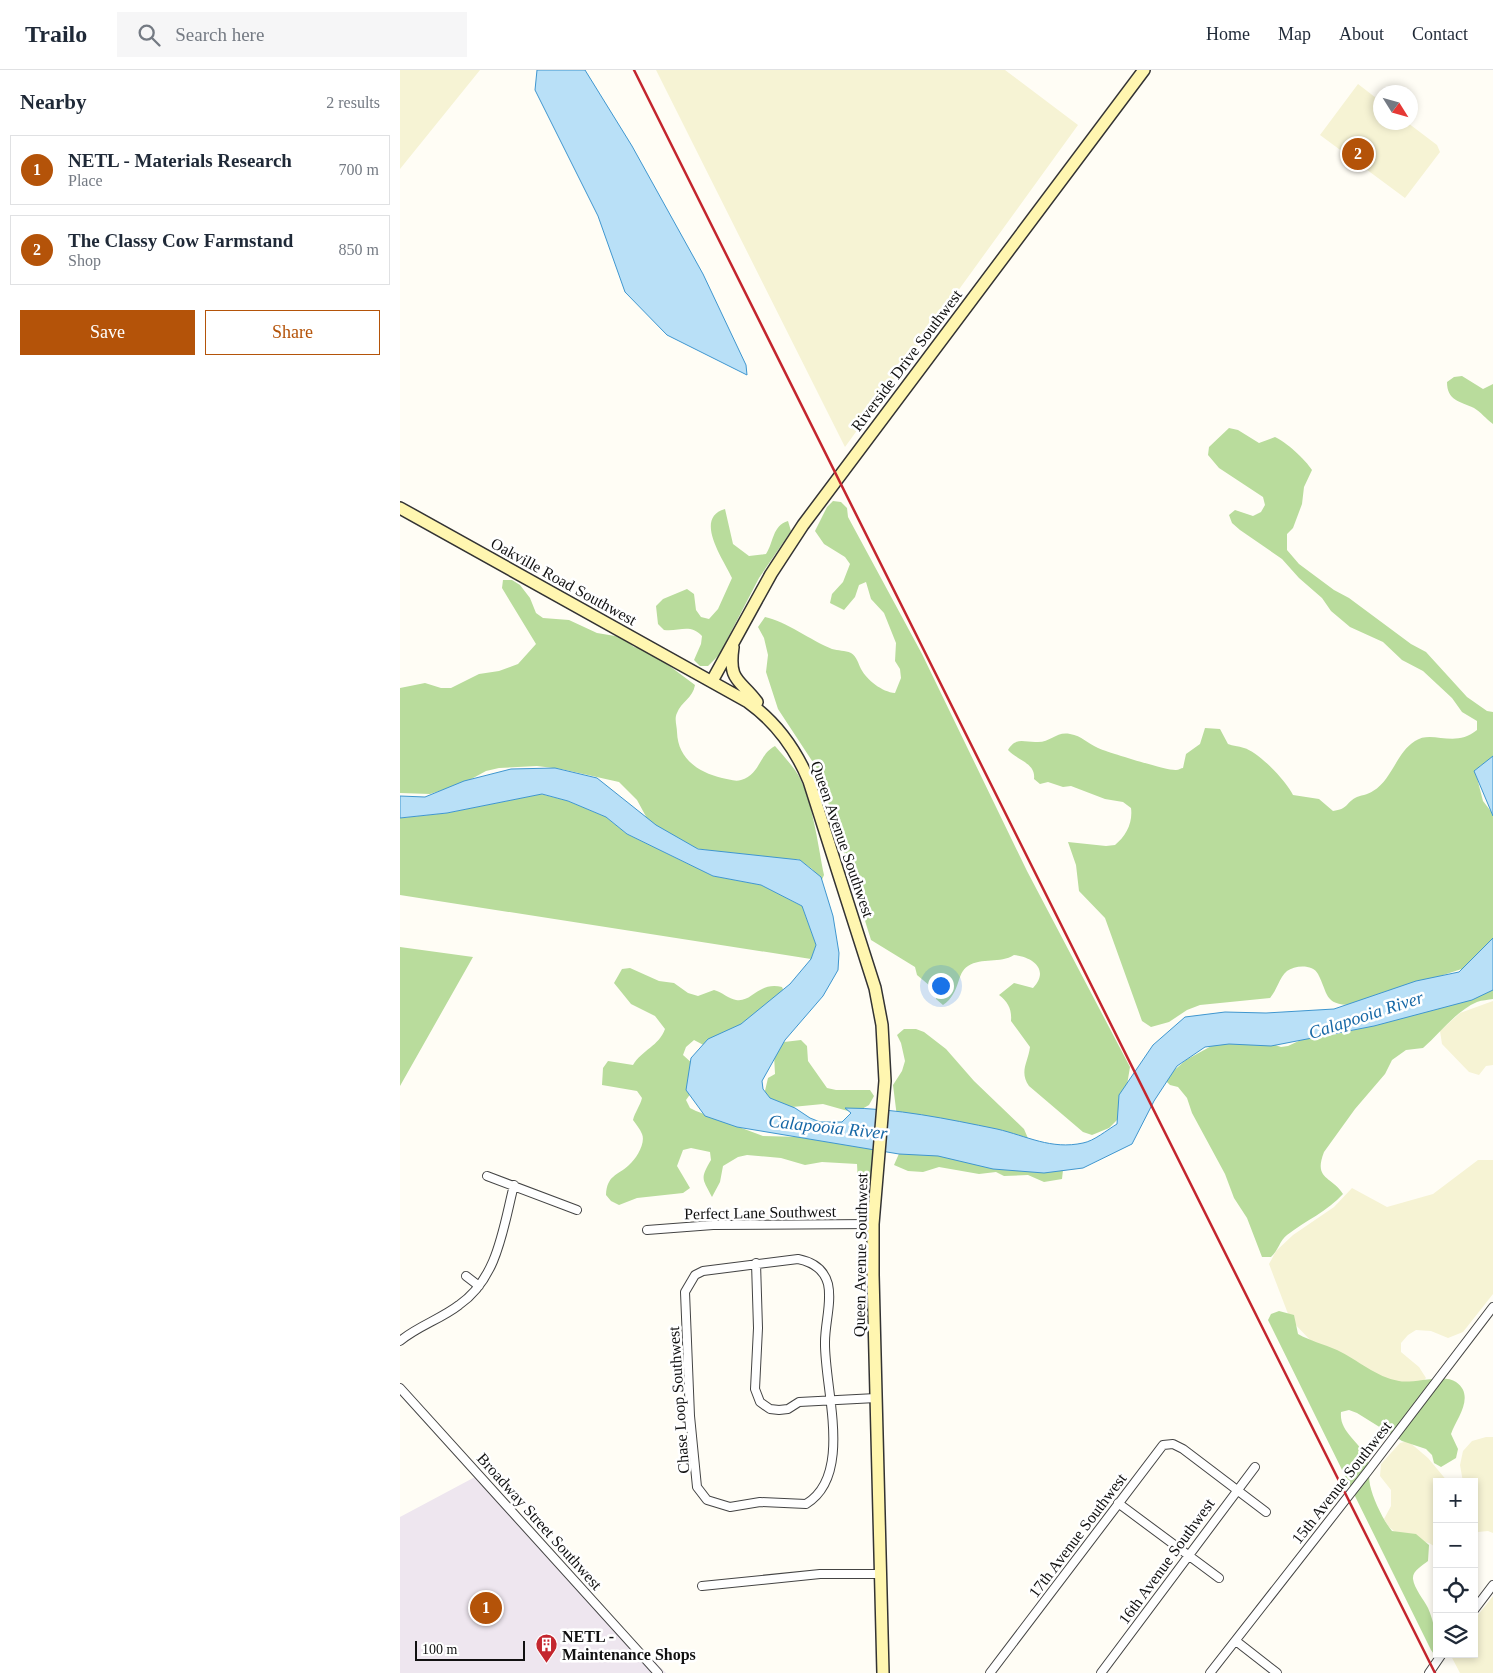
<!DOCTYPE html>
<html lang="en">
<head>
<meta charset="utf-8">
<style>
	:root { --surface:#fff; --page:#f6f6f7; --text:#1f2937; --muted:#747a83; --line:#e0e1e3; --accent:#b45309 }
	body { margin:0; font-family:Georgia,serif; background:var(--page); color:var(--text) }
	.controls { position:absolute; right:15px; bottom:15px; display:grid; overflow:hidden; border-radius:0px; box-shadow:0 2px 8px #0003 }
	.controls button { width:45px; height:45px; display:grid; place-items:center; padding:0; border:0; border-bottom:1px solid var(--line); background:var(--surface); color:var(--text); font:25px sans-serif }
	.compass { position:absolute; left:973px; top:15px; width:45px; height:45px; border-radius:50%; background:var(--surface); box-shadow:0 2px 8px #0003; rotate:127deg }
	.scale { position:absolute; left:15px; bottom:12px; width:110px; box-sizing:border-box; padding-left:5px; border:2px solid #111; border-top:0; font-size:14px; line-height:18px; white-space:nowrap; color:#111; -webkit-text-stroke:4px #fff; paint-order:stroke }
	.you { position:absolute; left:540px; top:915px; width:18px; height:18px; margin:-12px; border:4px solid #fff; border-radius:50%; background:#1a73e8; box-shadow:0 0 0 8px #1a73e833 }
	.badge { display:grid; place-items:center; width:32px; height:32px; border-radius:50%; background:var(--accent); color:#fff; font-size:16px; font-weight:700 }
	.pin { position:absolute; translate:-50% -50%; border:2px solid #fff; box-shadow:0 1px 5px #0006 }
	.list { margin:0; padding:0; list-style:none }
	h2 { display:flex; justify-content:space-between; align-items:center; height:65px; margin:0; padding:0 20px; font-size:21px }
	h2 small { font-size:16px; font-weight:400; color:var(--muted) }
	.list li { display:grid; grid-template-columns:32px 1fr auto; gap:15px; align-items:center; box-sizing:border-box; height:70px; margin:0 10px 10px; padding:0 10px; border:1px solid var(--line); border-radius:0px }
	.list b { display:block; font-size:19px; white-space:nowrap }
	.list p { margin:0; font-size:16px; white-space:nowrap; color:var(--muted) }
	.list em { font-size:16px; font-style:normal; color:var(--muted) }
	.actions { display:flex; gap:10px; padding:15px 20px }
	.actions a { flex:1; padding:11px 0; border:1px solid var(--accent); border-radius:0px; text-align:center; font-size:18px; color:var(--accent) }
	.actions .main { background:var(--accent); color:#fff }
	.icon { flex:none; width:28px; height:28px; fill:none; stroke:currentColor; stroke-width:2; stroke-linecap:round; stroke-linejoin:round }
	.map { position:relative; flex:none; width:1093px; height:1603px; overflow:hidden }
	header { display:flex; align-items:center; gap:30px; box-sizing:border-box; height:70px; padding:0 25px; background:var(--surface); border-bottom:1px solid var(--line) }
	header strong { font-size:24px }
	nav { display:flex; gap:28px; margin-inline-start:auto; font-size:18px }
	.search { width:350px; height:45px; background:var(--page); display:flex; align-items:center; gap:12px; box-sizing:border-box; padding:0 18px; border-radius:0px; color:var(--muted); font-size:19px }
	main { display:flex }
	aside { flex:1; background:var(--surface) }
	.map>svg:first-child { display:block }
	.industrial { fill:#eee6ef }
	.farmland { fill:#f6f3d4 }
	.forest { fill:#b9dc9c }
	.water { fill:#b9e0f7; stroke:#3f96cf }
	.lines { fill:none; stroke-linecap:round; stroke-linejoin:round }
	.street-casing { stroke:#444; stroke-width:10 }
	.secondary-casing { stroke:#333; stroke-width:14 }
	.street { stroke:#fff; stroke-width:8 }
	.secondary { stroke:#fff6b0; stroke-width:11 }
	.rail { stroke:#c4262e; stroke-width:2.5 }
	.labels { text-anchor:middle; stroke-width:5; stroke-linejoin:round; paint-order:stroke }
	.street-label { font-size:16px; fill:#111; stroke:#fff }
	.poi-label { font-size:16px; font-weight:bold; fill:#111; stroke:#fff; text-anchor:start }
	.water-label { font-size:18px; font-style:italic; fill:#1768a6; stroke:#fff }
</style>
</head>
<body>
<header>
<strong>Trailo</strong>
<div class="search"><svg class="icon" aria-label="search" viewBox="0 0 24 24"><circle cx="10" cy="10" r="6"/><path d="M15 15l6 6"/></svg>Search here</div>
<nav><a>Home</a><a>Map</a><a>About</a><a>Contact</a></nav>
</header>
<main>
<aside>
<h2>Nearby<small>2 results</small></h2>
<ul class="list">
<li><span class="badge">1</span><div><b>NETL - Materials Research</b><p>Place</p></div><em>700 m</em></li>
<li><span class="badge">2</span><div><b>The Classy Cow Farmstand</b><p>Shop</p></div><em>850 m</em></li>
</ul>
<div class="actions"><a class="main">Save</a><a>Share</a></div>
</aside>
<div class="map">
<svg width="1093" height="1603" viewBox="0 0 1093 1603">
	<rect width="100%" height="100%" fill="#fffdf5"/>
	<path class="industrial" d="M75,1407L266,1603H0V1447Z"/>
	<path class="farmland" d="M0,0H80L0,99Z
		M256,0H605L678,55L445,377Z
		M958,14L980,31L981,52L1008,53L1037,75L1040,82L1005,128L920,65Z
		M1093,931V995L1086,996L1079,1005L1069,1002L1042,974L1040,961L1060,943Z
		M1078,1090H1093V1224L1063,1262L1048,1268L1031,1261L1016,1260L1008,1265L1001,1273V1282L1019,1297L1026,1308L1019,1316L992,1312L913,1273L890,1249L869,1194L876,1181L893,1165L934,1137L952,1118L987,1137L1033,1124Z
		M1086,1367H1093V1463L1088,1461L1078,1462L1074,1475V1412H1063L1060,1395L1063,1381L1072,1371Z
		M1008,1371L1028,1388L1048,1412H1037V1478L1029,1473L1000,1466L989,1457L984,1449L991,1436V1420L980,1406L981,1394L1000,1373Z
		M1093,1526V1603H1060L1050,1584H1074V1550Z"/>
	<path class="forest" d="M1062,306L1083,319L1093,314V354C1086,349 1081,342 1074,338C1060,331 1047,331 1047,312L1054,307Z
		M829,358L838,360L859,373L875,367C885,371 906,390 912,400L904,417L902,434L893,458L887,464V480L899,494L934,520L949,528L1011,574L1026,582L1067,627L1087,641L1093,642V688L1080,696L1076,704L1083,731L1093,744V870L1077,894L951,935C924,935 928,923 918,904C913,894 895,895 887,901C879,908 877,920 870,928L800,935L787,940L769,952L751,957L742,951L705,848L679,821L676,795L668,772L706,776L715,775C726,766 733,753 731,738L723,732L705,729L671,716L663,717L648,712L640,714L634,709C636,693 618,691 608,680C616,666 625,673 638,672C651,672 657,661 670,664C682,666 687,673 698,678C707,682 768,701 776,700C779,700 781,698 783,698L786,684L800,674L805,658L820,659L828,674C833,676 838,676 844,678C859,682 886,711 893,725L919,729L933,741C948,739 945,734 955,728C960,725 968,725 973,721C992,710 996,683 1015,671C1032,659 1054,679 1077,660V651L1062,642L1052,628L1023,601L1002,590L983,572L950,557L931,541L922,528L899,508L882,489L840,460L832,453L829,445L835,440L853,446L861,442L865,435L863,427L819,398L808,385L809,377Z
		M433,431L441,432L447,438L448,447L522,584L627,801L730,997L722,1045L709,1058L692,1065L683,1062L629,1016C619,1001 628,993 630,977L611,951C612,939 608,932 599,925L614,913L633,918C650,900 633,887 614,885C600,894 582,887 568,896C556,903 561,923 543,935L536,929V921L517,905L515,897L471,870L418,700L378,639L366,602L368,585L364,568L358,557L365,547C385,551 412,571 432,579C438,581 445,580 451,583C457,587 458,593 461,599C467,610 482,622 495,623L501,608L500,599L495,591L496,573L484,543L471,529L466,512L459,515L455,527L444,540L430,533L432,524L443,512L450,494L445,487L424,474L415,461L427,437Z
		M325,439L333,474L349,486L366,484C374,472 372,456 388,451L391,461L359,508L319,585L308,596H300L294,590L301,574L302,566C290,553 279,562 264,560L258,554L256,536L263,529L287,519L294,524L296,540L301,547L309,549L318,539L332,508C324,490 293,448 325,439Z
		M103,510H112L120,515L130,528L136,543L143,548L169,550L197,563L221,567L234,577L248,580L295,615C293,628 281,632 277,643C274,649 277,656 277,662C278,689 298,702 322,708C328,709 335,712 341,710C360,705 359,684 375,676C382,684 389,692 395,700C412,724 418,776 424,805L421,812L412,799L398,789L374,792L295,778L249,752L237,730L219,712L161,699L137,696L99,698L86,701L64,713L30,724L0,723V618L25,613L41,618H51L79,604L99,601L118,594L136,574L102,518Z
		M141,724L168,731L206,747L227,764L313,806L361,815L402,836L416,875L411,889L0,825V748L47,743Z
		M0,877L73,887L0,1016Z
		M230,898L259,911L274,913L288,923L298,926L314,920C322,922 329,929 336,930C352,933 359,911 382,917L385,924L311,979L294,970L286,977L283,985L293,994L296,1016L286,1030L290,1038L296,1041L363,1066L402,1067L476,1079L470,1121L462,1119L458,1112L457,1094L422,1092L405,1095L381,1088L347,1085L338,1087L323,1096L320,1112L312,1127C302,1108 300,1109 311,1090L310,1082L291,1078L283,1080L277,1096L290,1118L283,1123L237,1128L219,1135L211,1131L206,1125C207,1105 217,1106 229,1095C236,1089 246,1073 242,1064C240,1059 236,1054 233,1050C235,1042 240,1036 242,1028L237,1021L202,1015L203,998L208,991L233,995C242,980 259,976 265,959L255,946L231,934L214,913L222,899Z
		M1093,914V929C1088,930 1082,930 1077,932C1056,941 1040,963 1023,978L1006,980L992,990L985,1004L955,1039L924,1082C913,1110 932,1106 943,1124C928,1141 905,1151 887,1165C880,1170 878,1181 871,1187H862L847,1148L834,1128L825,1104L792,1043L787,1028L778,1017L770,1015L764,1009L786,990L815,974L866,972L881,977L888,976L903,969L928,966L963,958Z
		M504,959H516L524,962L546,979L574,1011L624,1059L630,1073L663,1100L662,1109L644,1112L628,1105L604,1106L596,1102L579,1104L539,1097L523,1102L508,1101L494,1095L501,1079L493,1015L502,1001L505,991L501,973L497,965Z
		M401,970L407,976L408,991L427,1018L436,1020H470L474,1026L469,1035L455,1043L423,1034L392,1037L377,1034L364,1025L368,1008L375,1004L374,985L384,972Z
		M879,1241L894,1245L898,1264C910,1271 924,1274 937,1280C958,1290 976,1307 999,1311C1013,1314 1045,1303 1056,1312C1076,1326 1056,1349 1051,1364L1058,1379L1056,1388L1041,1397L1034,1393L1032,1385L1026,1379L1002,1371L957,1343L949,1340L941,1342C939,1362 959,1371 967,1388C971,1397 968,1406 970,1415C973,1429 983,1450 992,1461L1016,1464L1029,1475L1028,1491C1022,1496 1012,1501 1013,1509C1014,1518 1024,1530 1028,1538C1034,1551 1037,1570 1037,1584H1043L1036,1587L1031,1580L868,1250L871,1244Z"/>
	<path class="water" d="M137,0H185L232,76L303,204L346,295L347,305L267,265L225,222L198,146L135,20Z
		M1093,686V746L1074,701Z
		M155,698L197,708L256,755L298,779L400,790L421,807L433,846L439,883L438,900L423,926L385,970L362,1011L363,1019L370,1028L395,1038L410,1048L420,1052H442L451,1043L445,1038C496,1038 548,1049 597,1059C627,1066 651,1080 683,1073C694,1071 707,1060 717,1054L719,1025L753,975L785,947L825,942L866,943L934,939L1016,911L1059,902L1093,868V920L1072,930L974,956L871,976L829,974L805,977L777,996L754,1031L732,1074L683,1098L644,1103L593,1099L538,1086L499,1084L337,1057L305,1046L286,1020L291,988L308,969L341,954L390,914L411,889L416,875L402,836L361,815L313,806L227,764L206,747L168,731L142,724L47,743L0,748V726L25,727L64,711L111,699Z"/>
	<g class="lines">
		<defs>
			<path id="street" d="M87,1106L177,1140
				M247,1160L313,1155L473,1154
				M398,1189C413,1192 424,1199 428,1214C432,1232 425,1253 425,1272C424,1318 454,1405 406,1434L360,1432L330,1437L307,1430L297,1417L290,1346L285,1222L295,1205L303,1201Z
				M356,1193L358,1258L355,1319L360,1332L370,1339L379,1340L388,1339L399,1332L476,1328
				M66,1206L79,1216
				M0,1271C18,1256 41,1249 59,1235C98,1208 103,1158 114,1115
				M0,1318L258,1603
				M718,1433L819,1508
				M302,1516L420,1504H480
				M1074,1540L1093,1515
				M836,1571L877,1603
				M590,1603L763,1375L773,1374L783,1379L866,1442
				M701,1603L855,1397
				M810,1603L968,1401L1093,1237
				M1029,1603L1042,1584"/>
			<path id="secondary" d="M0,438L348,632C376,652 396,680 409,711L475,918L482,955L485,1011L473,1154V1205L483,1603
				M333,577C328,612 340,609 357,632
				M312,611L371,504L403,455L744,0"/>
		</defs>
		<use href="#street" class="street-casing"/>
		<use href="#secondary" class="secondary-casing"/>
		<use href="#street" class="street"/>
		<use href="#secondary" class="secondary"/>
		<path class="rail" d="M234,0L1035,1603"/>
	</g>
	<defs>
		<symbol id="building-pin" viewBox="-11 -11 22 30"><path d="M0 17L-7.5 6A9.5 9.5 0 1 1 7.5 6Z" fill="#c4262e" stroke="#fff"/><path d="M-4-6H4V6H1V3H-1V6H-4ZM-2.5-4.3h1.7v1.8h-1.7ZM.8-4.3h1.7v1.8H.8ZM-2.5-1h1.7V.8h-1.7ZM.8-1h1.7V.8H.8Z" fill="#fff"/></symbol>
	</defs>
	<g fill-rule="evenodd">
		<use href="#building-pin" x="134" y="1562" width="25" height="34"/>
	</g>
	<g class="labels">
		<g class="street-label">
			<text transform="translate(506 290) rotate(-53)" y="6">Riverside Drive Southwest</text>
			<text transform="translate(164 511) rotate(29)" y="6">Oakville Road Southwest</text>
			<text transform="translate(443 769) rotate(71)" y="6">Queen Avenue Southwest</text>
			<text transform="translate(360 1142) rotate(-1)" y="6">Perfect Lane Southwest</text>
			<text transform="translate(460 1185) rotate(-89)" y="6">Queen Avenue Southwest</text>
			<text transform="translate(278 1330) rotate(-94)" y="6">Chase Loop Southwest</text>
			<text transform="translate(941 1412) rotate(-52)" y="6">15th Avenue Southwest</text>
			<text transform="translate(140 1451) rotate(48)" y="6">Broadway Street Southwest</text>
			<text transform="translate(677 1465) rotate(-53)" y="6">17th Avenue Southwest</text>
			<text transform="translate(766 1491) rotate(-54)" y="6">16th Avenue Southwest</text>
		</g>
		<g class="poi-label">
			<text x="162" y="1572">NETL -<tspan x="162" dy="18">Maintenance Shops</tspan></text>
		</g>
		<g class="water-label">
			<text transform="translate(966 945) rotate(-18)" y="6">Calapooia River</text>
			<text transform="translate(428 1057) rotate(6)" y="6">Calapooia River</text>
		</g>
	</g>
</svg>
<div class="controls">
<button>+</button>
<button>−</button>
<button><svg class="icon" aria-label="locate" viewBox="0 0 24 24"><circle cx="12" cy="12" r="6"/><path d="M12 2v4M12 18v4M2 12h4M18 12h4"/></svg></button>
<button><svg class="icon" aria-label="layers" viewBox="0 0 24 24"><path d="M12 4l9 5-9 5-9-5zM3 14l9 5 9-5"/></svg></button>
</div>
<svg class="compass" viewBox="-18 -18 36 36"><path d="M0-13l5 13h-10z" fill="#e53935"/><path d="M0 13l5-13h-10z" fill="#747a83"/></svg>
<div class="scale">100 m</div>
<div class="you"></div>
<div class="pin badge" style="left:86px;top:1538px">1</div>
<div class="pin badge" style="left:958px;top:84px">2</div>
</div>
</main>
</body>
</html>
